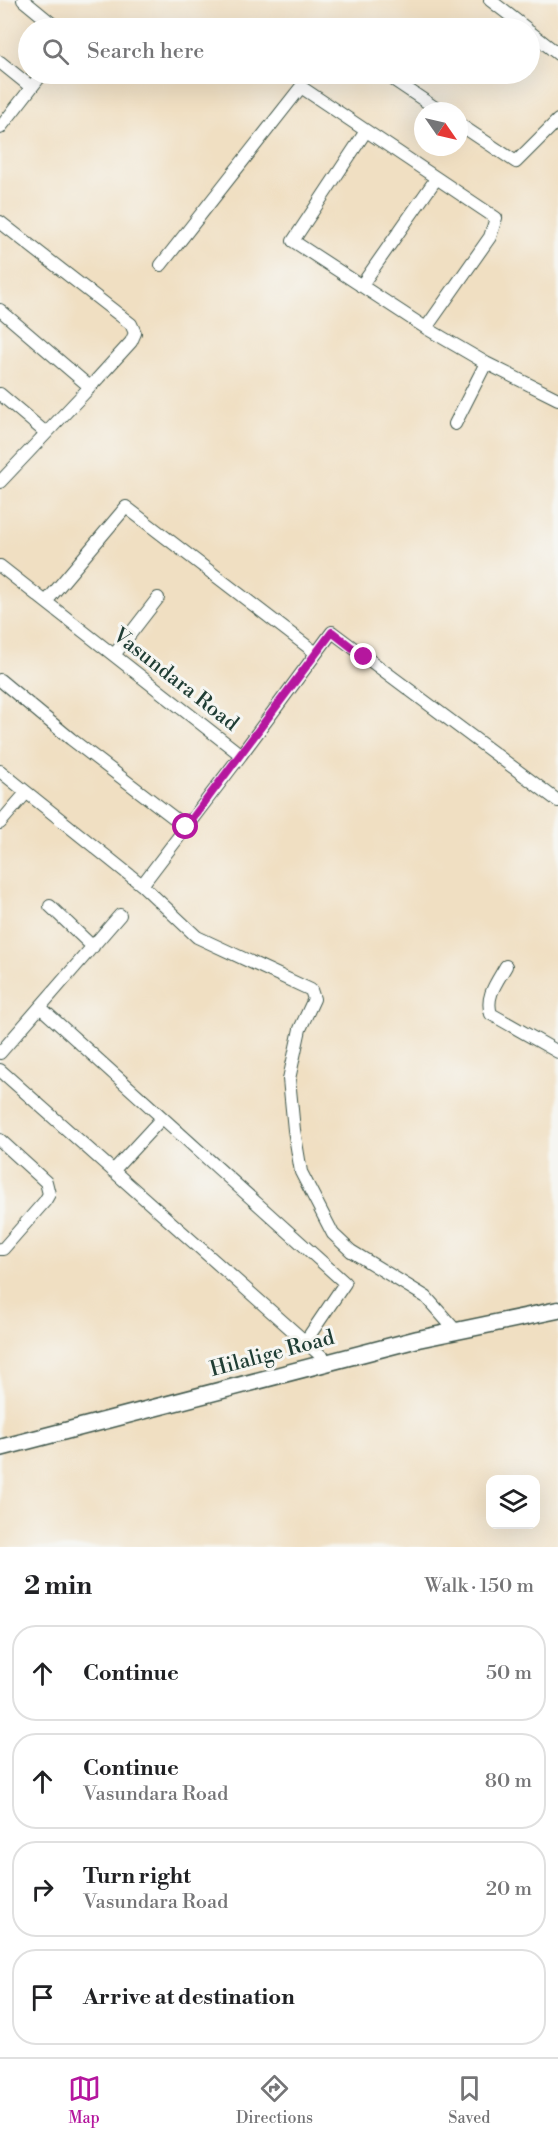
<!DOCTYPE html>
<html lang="en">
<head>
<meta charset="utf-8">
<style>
	:root { --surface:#fff; --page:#f6f6f6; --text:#202124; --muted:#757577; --line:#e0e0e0; --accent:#b5179e }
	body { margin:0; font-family:"Libre Bodoni",serif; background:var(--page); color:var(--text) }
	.controls { position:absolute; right:18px; bottom:18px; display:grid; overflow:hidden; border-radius:12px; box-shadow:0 6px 24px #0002 }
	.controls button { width:54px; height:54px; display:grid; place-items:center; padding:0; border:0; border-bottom:2px solid var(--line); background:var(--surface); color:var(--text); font:30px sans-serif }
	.compass { position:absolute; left:414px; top:102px; width:54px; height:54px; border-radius:50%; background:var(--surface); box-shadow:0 6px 24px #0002; rotate:124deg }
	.stop { position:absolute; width:18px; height:18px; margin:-14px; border:4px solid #b5179e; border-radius:50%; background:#fff }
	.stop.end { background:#b5179e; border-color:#fff; box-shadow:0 2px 6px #0008 }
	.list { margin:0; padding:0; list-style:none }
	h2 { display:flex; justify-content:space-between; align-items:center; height:78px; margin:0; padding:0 24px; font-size:26px }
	h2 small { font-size:20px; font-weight:400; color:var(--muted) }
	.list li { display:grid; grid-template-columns:39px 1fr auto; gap:18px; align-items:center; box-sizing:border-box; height:96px; margin:0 12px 12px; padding:0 12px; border:2px solid var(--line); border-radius:24px }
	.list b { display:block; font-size:22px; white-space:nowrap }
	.list p { margin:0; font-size:20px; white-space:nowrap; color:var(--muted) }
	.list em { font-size:20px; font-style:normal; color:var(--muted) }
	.icon { flex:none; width:33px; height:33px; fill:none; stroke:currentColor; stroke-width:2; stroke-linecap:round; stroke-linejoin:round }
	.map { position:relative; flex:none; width:558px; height:1547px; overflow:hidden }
	.search { position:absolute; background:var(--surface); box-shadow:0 6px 24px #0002; left:18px; right:18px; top:18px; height:66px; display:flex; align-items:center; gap:15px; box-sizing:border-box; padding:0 21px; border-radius:33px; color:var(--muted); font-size:22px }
	.sheet { height:510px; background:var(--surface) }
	nav { display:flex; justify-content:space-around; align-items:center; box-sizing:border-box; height:84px; border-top:2px solid var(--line); background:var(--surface); font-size:16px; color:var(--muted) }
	nav a { display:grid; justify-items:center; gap:3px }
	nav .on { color:var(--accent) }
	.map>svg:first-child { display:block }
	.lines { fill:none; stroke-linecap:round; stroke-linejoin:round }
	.street-casing { stroke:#3e5549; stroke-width:14 }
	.secondary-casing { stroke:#3e5549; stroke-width:19 }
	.street { stroke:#fff; stroke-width:12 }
	.secondary { stroke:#fff; stroke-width:16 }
	.route { stroke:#b5179e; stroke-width:8 }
	.labels { text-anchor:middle; stroke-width:6; stroke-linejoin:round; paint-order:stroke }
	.street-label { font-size:21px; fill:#1f3d34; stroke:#f6f6f2 }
</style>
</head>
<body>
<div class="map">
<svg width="558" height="1547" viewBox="0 0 558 1547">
	<rect width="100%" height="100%" fill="#f6f6f2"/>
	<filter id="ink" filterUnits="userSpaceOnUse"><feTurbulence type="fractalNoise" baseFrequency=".0167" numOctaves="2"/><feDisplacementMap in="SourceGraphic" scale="12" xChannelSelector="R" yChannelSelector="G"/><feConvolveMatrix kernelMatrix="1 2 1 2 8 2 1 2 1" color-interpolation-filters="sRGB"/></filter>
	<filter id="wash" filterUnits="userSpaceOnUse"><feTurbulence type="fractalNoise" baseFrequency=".008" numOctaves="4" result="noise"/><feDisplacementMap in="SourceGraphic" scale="24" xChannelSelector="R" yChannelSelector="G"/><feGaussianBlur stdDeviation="1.35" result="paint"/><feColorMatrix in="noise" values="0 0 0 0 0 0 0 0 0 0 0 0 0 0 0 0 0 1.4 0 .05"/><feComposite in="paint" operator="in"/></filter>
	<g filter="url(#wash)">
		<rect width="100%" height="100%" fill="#f0dfc2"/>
	</g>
	<g filter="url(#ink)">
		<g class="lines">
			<defs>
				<path id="street" d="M23,0L57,28
					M490,0L526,28
					M530,32L558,54
					M0,62L31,87
					M385,74L440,111
					M459,124L516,162L558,120
					M0,128L42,74
					M366,131L293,241L426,328L486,363L558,399
					M0,222L131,324L135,333L131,342L90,387
					M161,265L301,87L496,218L490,237L426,328
					M361,286L436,179
					M0,310L90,387L0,482
					M0,394L46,433
					M455,424L486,363
					M0,566L241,755L332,632L558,801
					M46,602L126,507L316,653
					M114,655L158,598
					M0,680L71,739L186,827
					M0,771L142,885L197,937L311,990L314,999L300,1029L289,1079L294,1130L301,1172L333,1234L351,1251L426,1297L456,1331
					M0,823L26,793
					M142,885L241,755
					M50,906L93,947
					M506,966C497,982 485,996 491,1014L558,1052
					M40,1007L345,1283L305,1342
					M0,1053L120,915
					M0,1070L328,1362
					M0,1140L46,1182L49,1194L45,1201L3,1249H0
					M113,1171L162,1118"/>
				<path id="secondary" d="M0,1448L418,1339L558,1310"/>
			</defs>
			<use href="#street" class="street-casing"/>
			<use href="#secondary" class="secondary-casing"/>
			<use href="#street" class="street"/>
			<use href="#secondary" class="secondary"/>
		</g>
	</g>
	<g class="lines" filter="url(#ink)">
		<path class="route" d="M186,827L332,632L364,657"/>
	</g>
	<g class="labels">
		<g class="street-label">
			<text transform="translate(176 679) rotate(38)" y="7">Vasundara Road</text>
			<text transform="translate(272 1353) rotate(-15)" y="7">Hilalige Road</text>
		</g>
	</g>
</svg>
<div class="controls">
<button><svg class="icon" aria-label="layers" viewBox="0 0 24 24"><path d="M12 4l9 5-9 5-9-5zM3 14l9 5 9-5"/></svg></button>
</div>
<svg class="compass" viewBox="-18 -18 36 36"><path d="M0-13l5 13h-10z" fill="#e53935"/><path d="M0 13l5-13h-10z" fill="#757577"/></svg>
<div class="stop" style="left:186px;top:827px"></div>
<div class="stop end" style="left:364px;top:657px"></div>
<div class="search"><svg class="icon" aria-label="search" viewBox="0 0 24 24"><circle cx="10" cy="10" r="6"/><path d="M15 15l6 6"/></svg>Search here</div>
</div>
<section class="sheet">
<h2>2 min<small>Walk · 150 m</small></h2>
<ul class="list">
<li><svg class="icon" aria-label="ahead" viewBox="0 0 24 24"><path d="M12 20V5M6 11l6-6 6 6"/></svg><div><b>Continue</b></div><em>50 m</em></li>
<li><svg class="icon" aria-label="ahead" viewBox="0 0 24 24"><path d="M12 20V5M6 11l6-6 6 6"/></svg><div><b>Continue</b><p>Vasundara Road</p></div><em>80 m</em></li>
<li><svg class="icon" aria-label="right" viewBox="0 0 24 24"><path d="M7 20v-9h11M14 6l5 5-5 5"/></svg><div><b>Turn right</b><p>Vasundara Road</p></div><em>20 m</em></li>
<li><svg class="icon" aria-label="arrive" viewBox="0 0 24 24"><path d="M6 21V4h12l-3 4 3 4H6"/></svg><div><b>Arrive at destination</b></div></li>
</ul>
</section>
<nav>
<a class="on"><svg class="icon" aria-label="map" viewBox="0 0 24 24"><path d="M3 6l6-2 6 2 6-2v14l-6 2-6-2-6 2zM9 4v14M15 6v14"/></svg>Map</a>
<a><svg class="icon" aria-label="directions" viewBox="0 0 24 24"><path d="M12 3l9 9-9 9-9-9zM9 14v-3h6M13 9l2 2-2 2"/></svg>Directions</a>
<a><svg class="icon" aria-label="saved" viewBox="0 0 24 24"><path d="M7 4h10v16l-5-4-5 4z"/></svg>Saved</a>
</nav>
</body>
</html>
